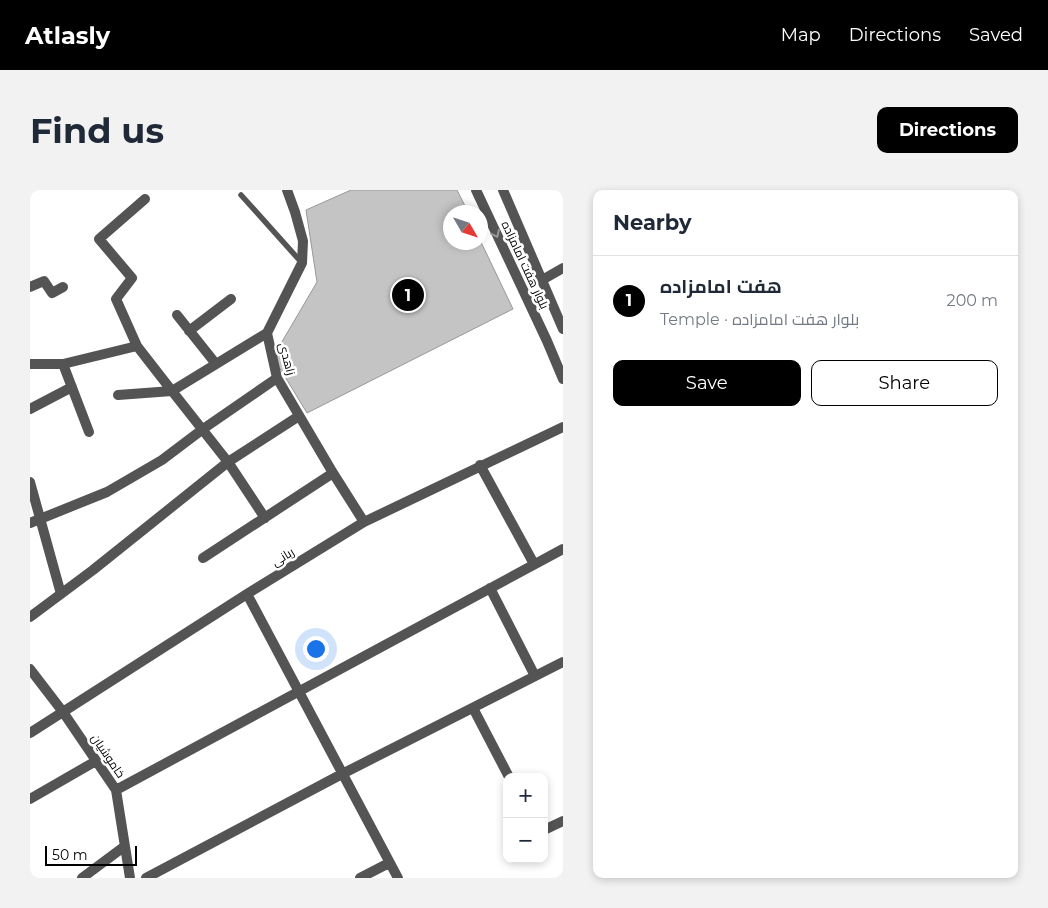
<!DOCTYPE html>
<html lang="en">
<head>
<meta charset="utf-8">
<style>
	:root { --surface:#fff; --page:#f2f2f3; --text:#1f2937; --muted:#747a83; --line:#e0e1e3; --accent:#000 }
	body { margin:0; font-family:Montserrat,Cairo,sans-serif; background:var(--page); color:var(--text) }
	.controls { position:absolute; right:15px; bottom:15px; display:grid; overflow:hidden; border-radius:10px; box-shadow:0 2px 8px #0003 }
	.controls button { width:45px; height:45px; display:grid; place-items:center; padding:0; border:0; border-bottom:1px solid var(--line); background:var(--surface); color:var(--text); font:25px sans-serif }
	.compass { position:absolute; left:413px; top:15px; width:45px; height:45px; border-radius:50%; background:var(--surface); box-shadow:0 2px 8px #0003; rotate:129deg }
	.scale { position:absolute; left:15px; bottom:12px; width:92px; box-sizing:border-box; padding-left:5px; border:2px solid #000; border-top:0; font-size:14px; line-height:18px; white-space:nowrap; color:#000; -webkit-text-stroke:4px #fff; paint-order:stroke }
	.you { position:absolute; left:285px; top:458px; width:18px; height:18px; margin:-12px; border:4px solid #fff; border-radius:50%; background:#1a73e8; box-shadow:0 0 0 8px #1a73e833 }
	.badge { display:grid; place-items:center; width:32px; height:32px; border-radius:50%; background:var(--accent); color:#fff; font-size:16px; font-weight:700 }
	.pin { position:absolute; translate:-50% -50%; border:2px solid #fff; box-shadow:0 1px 5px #0006 }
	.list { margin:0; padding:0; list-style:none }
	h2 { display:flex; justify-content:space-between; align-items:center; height:65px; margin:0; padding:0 20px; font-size:21px }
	h2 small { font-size:16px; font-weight:400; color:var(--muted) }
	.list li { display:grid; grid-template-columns:32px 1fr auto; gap:15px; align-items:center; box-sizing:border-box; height:90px; padding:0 20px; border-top:1px solid var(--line) }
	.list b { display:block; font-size:19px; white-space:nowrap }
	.list p { margin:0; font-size:16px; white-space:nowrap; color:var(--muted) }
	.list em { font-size:16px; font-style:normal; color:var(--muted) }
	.actions { display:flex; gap:10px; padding:15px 20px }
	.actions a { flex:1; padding:11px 0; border:1px solid var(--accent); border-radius:10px; text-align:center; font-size:18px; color:var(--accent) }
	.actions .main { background:var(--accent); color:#fff }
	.map { position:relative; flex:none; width:533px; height:688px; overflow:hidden; border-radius:10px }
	header { display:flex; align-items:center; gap:30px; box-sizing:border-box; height:70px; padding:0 25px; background:var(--accent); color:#fff }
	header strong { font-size:24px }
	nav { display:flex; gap:28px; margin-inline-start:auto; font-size:18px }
	.intro { display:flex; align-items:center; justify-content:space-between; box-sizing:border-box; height:120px; padding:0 30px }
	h1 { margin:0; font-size:35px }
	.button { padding:12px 22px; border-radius:10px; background:var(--accent); color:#fff; font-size:18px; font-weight:700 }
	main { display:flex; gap:30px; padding:0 30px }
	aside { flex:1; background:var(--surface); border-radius:10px; box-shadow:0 2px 8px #0003 }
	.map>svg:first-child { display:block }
	.building { fill:#c4c4c4; stroke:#989898 }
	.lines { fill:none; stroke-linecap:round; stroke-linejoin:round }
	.service { stroke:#545454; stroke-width:5.5 }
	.minor { stroke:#545454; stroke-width:10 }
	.tertiary { stroke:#545454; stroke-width:10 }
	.oneway { stroke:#989898 }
	.labels { text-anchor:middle; stroke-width:5; stroke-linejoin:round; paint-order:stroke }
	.street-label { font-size:12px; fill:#000; stroke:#fff }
</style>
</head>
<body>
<header>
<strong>Atlasly</strong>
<nav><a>Map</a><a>Directions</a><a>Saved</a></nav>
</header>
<div class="intro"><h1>Find us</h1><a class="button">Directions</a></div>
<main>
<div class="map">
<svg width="533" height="688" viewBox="0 0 533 688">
	<rect width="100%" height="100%" fill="#fff"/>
	<path class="building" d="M321,0H427L438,22H420V52H450V50L483,119L277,223L243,167L287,92L276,20Z"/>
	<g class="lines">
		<path class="service" d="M211,5L272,73"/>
		<path class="minor" d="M257,0L265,22L273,51L272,73L237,143L247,188L303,283L334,332
			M512,90L533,78
			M0,97L14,91L22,103L33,97
			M147,125L186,174
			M159,141L201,109
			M107,156L86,109L102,88L69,49L115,9
			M0,174H33L107,156L142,201L237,143
			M33,174L59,242
			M88,205L142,201L198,272L235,328
			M0,219L42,197
			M450,275L504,374
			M0,292L31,404
			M0,333L77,302L132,270L173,239L247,188
			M173,368L303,283
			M460,398L505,486
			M217,404L368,688
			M0,427L63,380L198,272L269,226
			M0,479L33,522L86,600L100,688
			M443,518L479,587
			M0,543L217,404L334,332L533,237
			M86,600L533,359
			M0,609L66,571
			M514,640L533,631
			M52,688L95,656
			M116,688L312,584L533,472
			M330,688L359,673"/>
		<path class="tertiary" d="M446,0L517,151L533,189
			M473,0L533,139"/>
	</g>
	<defs><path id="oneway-chevron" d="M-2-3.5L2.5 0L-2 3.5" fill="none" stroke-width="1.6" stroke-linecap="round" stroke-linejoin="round" transform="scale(1.25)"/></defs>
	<use class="oneway" href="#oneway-chevron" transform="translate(466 44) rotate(65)"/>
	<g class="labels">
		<g class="street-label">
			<text transform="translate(495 75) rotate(65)" y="4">بلوار هفت امامزاده</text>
			<text transform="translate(257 169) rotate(75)" y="4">زاهدی</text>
			<text transform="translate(253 367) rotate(-32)" y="4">ربانی</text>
			<text transform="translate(78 566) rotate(56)" y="4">خاموشیان</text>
		</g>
	</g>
</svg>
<div class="controls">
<button>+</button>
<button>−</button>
</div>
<svg class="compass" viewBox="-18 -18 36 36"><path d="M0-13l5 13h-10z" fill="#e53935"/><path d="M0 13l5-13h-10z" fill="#747a83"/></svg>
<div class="scale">50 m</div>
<div class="you"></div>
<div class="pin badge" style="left:378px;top:105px">1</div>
</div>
<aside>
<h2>Nearby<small></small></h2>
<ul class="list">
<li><span class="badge">1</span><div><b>هفت امامزاده</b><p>Temple · بلوار هفت امامزاده</p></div><em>200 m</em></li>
</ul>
<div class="actions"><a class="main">Save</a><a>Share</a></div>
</aside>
</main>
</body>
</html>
